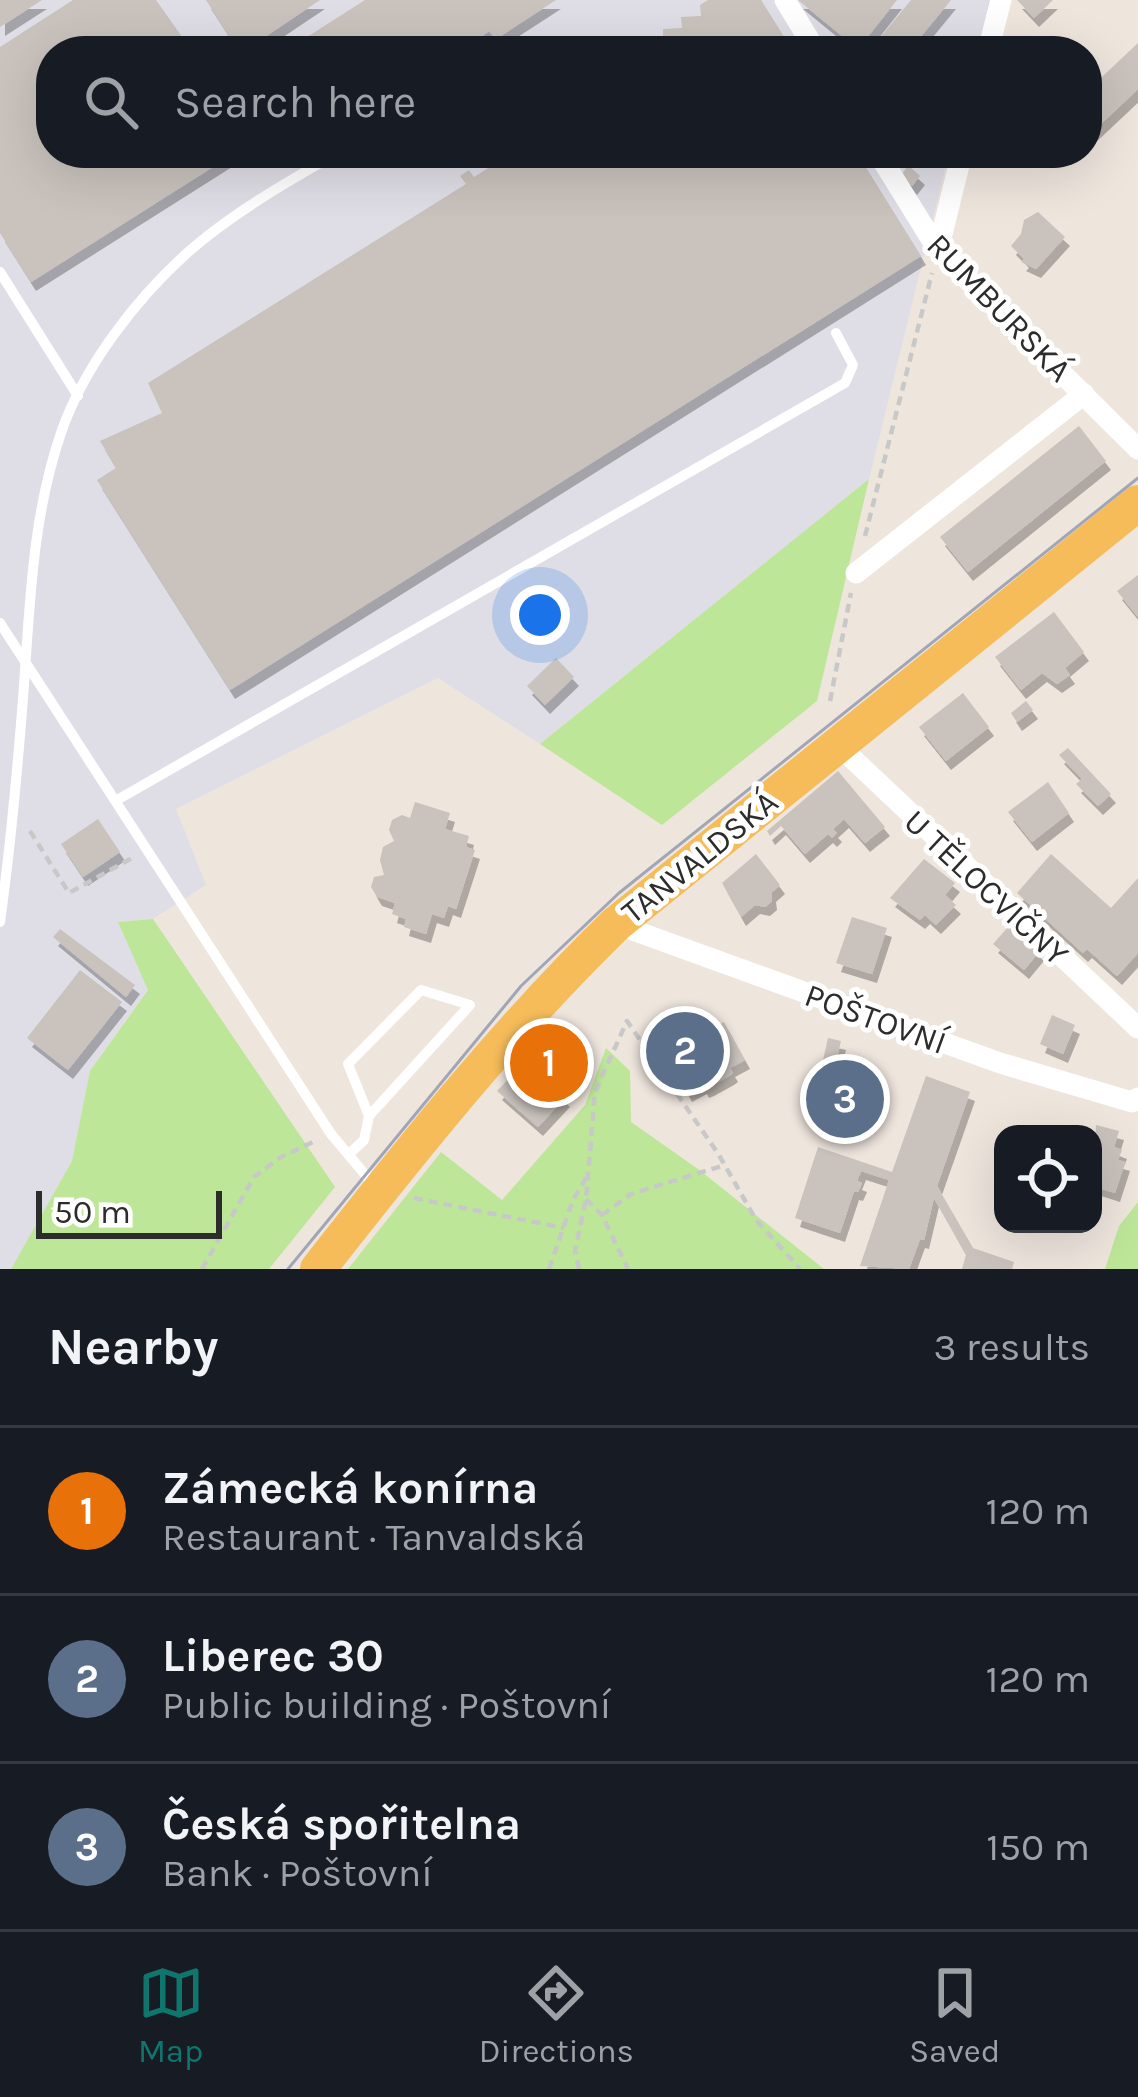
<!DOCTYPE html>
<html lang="en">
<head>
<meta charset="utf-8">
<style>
	:root { --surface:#171b24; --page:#20242c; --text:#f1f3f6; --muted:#9ea1a6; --line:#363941; --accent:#0f766e }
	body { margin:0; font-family:Karla,sans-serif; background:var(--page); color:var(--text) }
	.controls { position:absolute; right:36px; bottom:36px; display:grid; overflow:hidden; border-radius:24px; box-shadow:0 12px 48px #0002 }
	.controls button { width:108px; height:108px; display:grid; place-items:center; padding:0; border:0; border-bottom:3px solid var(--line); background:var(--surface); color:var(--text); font:60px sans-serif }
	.scale { position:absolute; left:36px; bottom:30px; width:186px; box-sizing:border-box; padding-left:12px; border:6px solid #2c2c2c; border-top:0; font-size:33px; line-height:42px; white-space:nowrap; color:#2c2c2c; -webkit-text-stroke:9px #fff; paint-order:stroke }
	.you { position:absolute; left:540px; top:615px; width:42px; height:42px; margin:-30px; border:9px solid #fff; border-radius:50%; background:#1a73e8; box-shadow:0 0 0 18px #1a73e833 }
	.badge { display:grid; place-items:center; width:78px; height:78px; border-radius:50%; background:var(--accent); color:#fff; font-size:39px; font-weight:700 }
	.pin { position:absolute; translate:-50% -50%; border:6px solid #fff; box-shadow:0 3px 12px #0006 }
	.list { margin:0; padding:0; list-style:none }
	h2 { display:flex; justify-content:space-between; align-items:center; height:156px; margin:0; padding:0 48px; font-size:51px }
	h2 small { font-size:39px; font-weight:400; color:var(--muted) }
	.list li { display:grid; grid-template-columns:78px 1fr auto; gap:36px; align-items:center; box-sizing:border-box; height:168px; padding:0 48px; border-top:3px solid var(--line) }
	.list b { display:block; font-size:45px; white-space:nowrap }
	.list p { margin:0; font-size:39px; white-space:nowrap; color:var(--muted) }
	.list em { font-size:39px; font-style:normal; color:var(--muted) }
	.icon { flex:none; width:66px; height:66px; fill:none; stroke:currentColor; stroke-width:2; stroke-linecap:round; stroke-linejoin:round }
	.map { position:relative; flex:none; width:1138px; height:1269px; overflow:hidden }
	.search { position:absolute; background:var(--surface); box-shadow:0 12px 48px #0002; left:36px; right:36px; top:36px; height:132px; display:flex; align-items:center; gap:30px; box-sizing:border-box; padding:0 42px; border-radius:48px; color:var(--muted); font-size:45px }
	.sheet { height:660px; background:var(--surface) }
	nav { display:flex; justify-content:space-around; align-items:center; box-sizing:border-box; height:168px; border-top:3px solid var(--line); background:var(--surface); font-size:33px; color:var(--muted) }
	nav a { display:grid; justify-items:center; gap:6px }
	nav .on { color:var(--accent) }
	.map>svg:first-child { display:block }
	.industrial { fill:#dfdee6 }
	.green { fill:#bde698 }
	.building { fill:#c9c2bd; filter:url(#shadow) }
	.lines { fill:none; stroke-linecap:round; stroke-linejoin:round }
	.path { stroke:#c8c8c8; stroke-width:4.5; stroke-dasharray:9 6; stroke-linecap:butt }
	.service { stroke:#fff; stroke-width:10 }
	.minor { stroke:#fff; stroke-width:21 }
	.primary { stroke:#f6bc5a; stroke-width:36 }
	.tram { stroke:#a0a6b7; stroke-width:3 }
	.labels { text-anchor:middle; stroke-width:10; stroke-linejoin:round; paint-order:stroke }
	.street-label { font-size:33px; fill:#2c2c2c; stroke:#fff }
</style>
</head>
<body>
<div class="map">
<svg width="1138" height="1269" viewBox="0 0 1138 1269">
	<defs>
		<filter id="shadow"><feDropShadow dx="5" dy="9" stdDeviation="0" flood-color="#0004"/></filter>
	</defs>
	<rect width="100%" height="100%" fill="#eee5dd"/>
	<path class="industrial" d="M0,0H991L977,51H51V153H949L869,479L540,744L438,678L176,809L206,885L153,919L118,922L148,989L90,1071L72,1161L11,1269H0Z"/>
	<path class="green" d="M869,479L817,701L662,825L540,744Z
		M153,919L335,1187L269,1269H11L72,1161L90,1071L148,990L118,922Z
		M606,1048L630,1071L631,1122L698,1169L824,1269H348L441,1152L502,1200L585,1105Z
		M1138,1202V1269H1105L1119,1226Z"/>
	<path class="building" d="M0,0H42L0,27Z
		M73,0H156L190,48L189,51H51V153H235L31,282L0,233V47Z
		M206,0H320L244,51H239Z
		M365,0H556L496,39L489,31L473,43L478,51H285Z
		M708,0H761L793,51H642L639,47L649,41L663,40V29L682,28L681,17L701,16L700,5Z
		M798,0H897L858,49Z
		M911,0H951L909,51H869Z
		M1017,0H1053L1034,18Z
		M1138,43V89L1087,137V91Z
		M512,153H857L921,256L230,690L97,480L116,468L100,441L162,413L148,383L466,184L460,176L469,170L474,177Z
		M908,165L920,176L912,186L901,176Z
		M1038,212L1065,237L1036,269L1021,262L1024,259L1011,246L1021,234L1024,220Z
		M1079,426L1106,461L968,572L940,537Z
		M1138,575V617L1117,591Z
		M1054,612L1084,652L1065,668L1070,675L1057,684L1042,673L1021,690L995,657Z
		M556,658L574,677L545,705L527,686Z
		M963,693L989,727L946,761L919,727Z
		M1026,701L1033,710L1017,722L1011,713Z
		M1068,748L1111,794L1098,806L1076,784L1082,779L1059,755Z
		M838,771L885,827L865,843L844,819L833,829L837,833L832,838L828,834L805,854L781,826L770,836L767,831Z
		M1048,782L1069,813L1032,842L1008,812Z
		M415,802L450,813L445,829L469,836L466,847L475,850L456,909L448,906L444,918L432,914L426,934L404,927L406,919L392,914L395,903L377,897L371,887L374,877L384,875L380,860L383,847L394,841L389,830L392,820L402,815L410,818Z
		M98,819L120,852L83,877L61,844Z
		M756,854L780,885L771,893L772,901L765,907L755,905L741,917L722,883Z
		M1051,854L1111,908L1138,878V953L1117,976L1087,949L1083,953L1017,893Z
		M924,859L955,883L945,895L956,905L936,925L925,915L920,920L890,898Z
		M852,917L887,928L872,974L836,963Z
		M1009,926L1039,952L1024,970L993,944Z
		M60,929L135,985L126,997L53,937Z
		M80,970L122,1002L68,1070L27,1038Z
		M1052,1015L1075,1025L1063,1054L1040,1044Z
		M563,1022L589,1047L553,1086L565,1098L538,1127L497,1091Z
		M700,1022L706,1032L724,1022L745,1060L730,1068L733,1073L729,1076L709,1087L704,1089L702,1085L687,1093L666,1054L684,1044L681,1040L689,1035L686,1030Z
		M828,1038L841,1041L836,1062L823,1060Z
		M926,1076L970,1092L937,1186L973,1248L1014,1262L1012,1269H962L966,1255L934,1198L924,1240L920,1239L909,1269L860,1266L889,1180L861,1171L857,1181L862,1183L858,1192L854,1191L840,1233L795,1218L818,1147L892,1172Z
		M832,1078L860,1088L857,1096L875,1102L867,1125L820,1109Z
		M1096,1125L1119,1131L1114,1147L1122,1150L1118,1160L1125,1162L1115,1193L1093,1186Z"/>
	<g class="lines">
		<path class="path" d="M865,536L932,273
			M830,701L851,593
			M30,831L69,893L132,858
			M414,1198L564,1228
			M586,1199L602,1215L628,1269
			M602,1215L631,1194L725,1165
			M202,1269L254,1177L281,1157L313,1142
			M549,1269L573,1200L586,1178
			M579,1269L575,1251L586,1199L595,1092L627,1021L719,1155L756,1220L800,1269"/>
		<path class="service" d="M0,272L78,396
			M0,623L331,1134L373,1184
			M117,800L845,383L853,365L836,333
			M0,922C11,843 18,765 24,685C30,600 33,514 61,433C83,368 135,300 186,254C228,216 288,181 338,153
			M350,1153L364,1140L369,1116L470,1005L421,990L348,1064L369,1116"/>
		<path class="minor" d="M785,0L816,51
			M988,51L1001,0
			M878,153L938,250L1138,449
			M938,250L962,153
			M856,573L1084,394
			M838,745L1138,1028
			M616,924L1000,1063L1132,1102L1138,1098"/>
		<path class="primary" d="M318,1269C412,1149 506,1031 616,924L1138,503"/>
		<path class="tram" d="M288,1269L521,986L619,893L1138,478"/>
	</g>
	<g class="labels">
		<g class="street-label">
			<text transform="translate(1000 307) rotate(46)" y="12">RUMBURSKÁ</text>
			<text transform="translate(699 856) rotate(-39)" y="12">TANVALDSKÁ</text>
			<text transform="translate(987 887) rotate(43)" y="12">U TĚLOCVIČNY</text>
			<text transform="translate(876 1018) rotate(20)" y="12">POŠTOVNÍ</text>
		</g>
	</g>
</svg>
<div class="controls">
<button><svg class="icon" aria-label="locate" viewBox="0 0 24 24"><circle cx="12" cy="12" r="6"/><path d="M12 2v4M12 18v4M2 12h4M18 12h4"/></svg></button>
</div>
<div class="scale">50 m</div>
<div class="you"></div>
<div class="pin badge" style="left:549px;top:1063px;background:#e8710a">1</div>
<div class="pin badge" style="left:685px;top:1051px;background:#5c6f8a">2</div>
<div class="pin badge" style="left:845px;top:1099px;background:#5c6f8a">3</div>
<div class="search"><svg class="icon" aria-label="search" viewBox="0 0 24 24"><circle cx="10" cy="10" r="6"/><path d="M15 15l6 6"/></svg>Search here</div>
</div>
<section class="sheet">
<h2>Nearby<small>3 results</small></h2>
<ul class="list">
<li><span class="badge" style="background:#e8710a">1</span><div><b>Zámecká konírna</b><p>Restaurant · Tanvaldská</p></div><em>120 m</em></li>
<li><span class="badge" style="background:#5c6f8a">2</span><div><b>Liberec 30</b><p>Public building · Poštovní</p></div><em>120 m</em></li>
<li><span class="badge" style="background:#5c6f8a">3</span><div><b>Česká spořitelna</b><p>Bank · Poštovní</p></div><em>150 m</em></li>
</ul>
</section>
<nav>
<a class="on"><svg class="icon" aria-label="map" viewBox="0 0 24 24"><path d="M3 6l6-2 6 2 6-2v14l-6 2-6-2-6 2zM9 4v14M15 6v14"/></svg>Map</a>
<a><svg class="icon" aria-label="directions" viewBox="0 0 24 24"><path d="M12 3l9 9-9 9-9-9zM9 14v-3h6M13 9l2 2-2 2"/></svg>Directions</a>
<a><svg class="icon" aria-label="saved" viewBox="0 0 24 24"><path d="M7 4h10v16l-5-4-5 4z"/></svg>Saved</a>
</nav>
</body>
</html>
